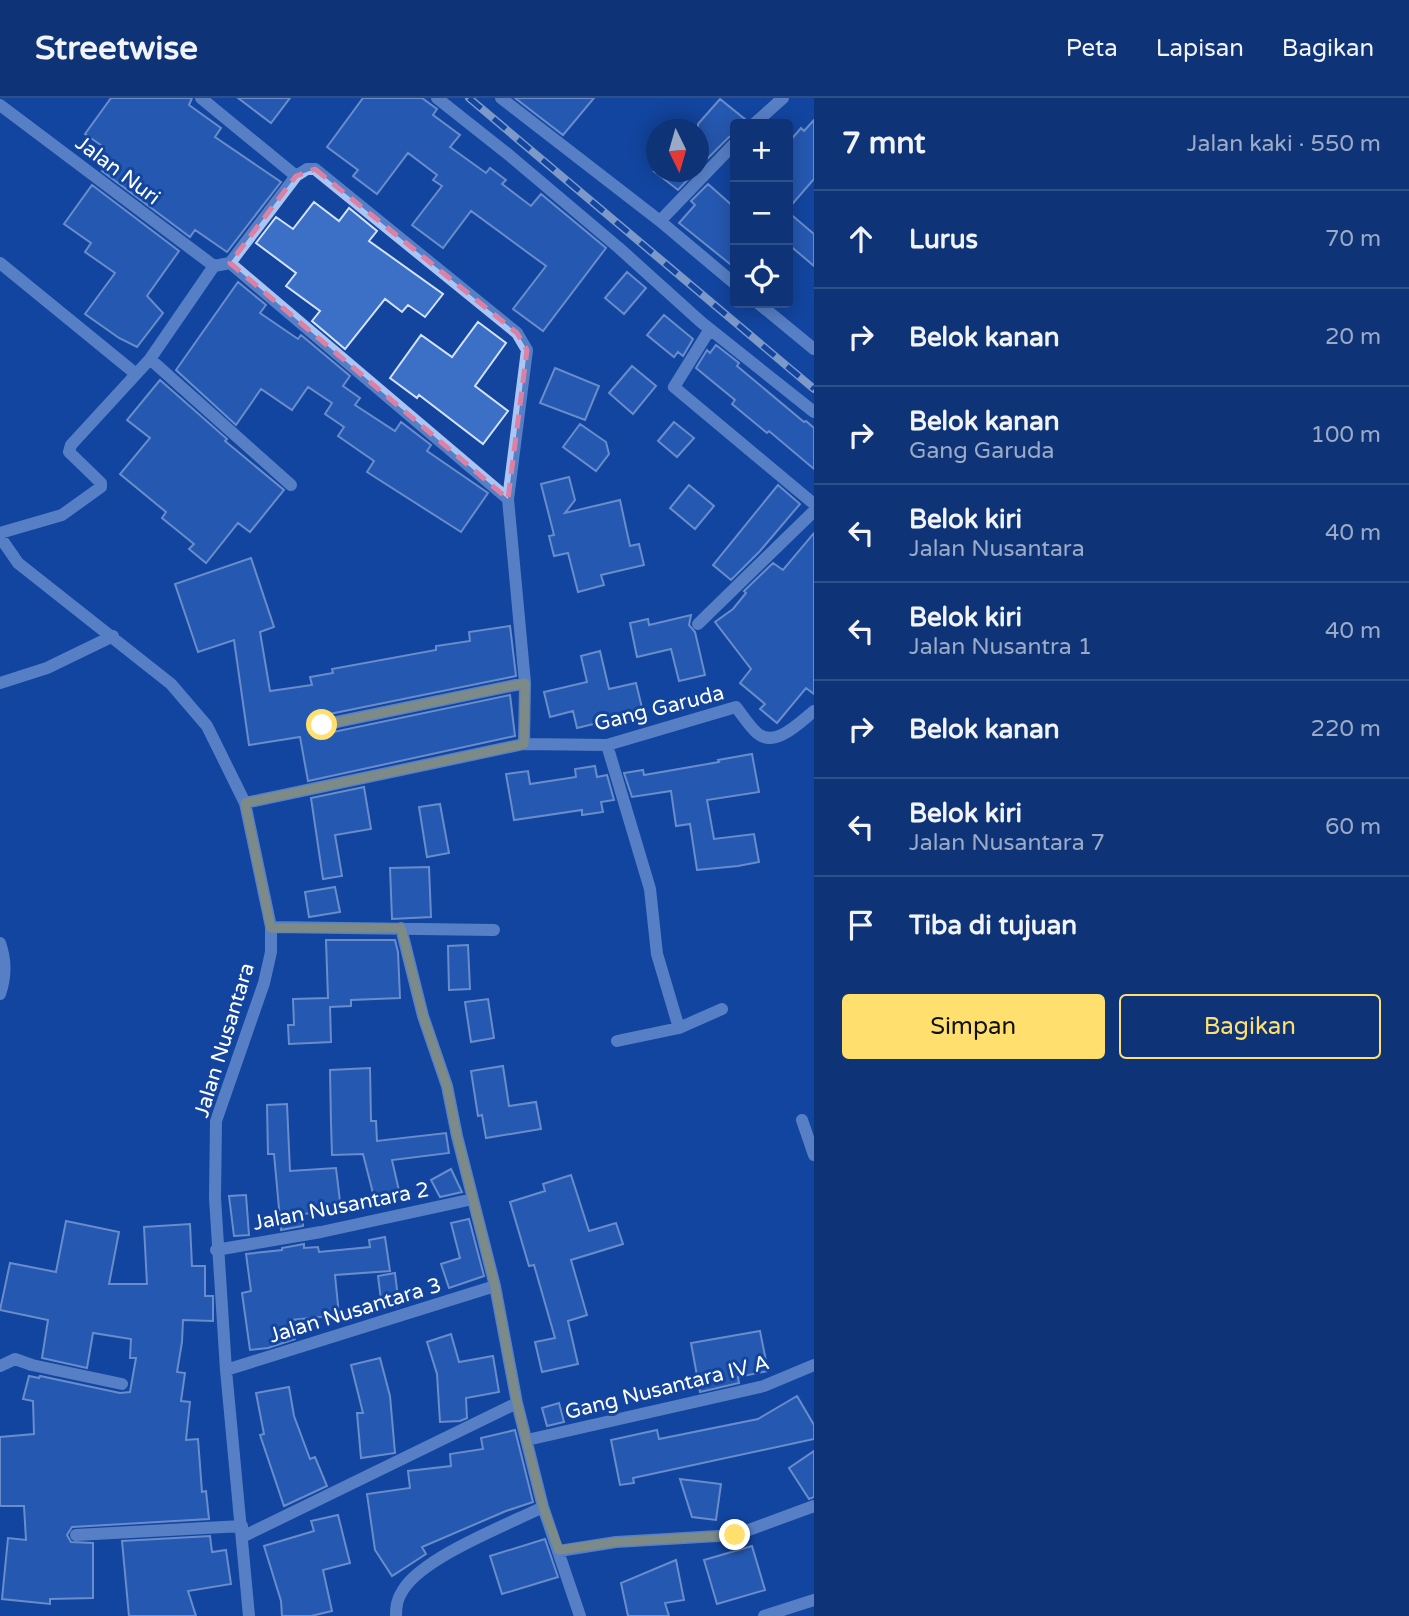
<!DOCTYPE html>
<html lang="id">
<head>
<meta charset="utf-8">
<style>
	:root { --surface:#0e3477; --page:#173c7c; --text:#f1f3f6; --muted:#9baac6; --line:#2e4f89; --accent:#ffe06e }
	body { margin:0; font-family:"Varela Round",sans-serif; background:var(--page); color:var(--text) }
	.controls { position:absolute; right:21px; top:21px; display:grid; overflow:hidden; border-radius:7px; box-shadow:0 4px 18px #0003 }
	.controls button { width:63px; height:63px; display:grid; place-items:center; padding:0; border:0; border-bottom:2px solid var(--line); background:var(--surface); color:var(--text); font:35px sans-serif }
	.compass { position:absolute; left:646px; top:21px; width:63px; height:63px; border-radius:50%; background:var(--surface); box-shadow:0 4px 18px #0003; rotate:175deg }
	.stop { position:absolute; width:21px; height:21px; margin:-16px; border:5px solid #ffe06e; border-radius:50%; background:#fff }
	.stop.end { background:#ffe06e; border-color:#fff; box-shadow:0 2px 7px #0008 }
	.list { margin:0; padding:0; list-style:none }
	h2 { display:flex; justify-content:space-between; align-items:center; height:91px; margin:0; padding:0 28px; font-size:30px }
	h2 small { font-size:23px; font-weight:400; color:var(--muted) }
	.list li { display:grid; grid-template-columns:46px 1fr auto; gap:21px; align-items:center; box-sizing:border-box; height:98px; padding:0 28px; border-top:2px solid var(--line) }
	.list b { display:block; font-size:26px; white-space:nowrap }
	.list p { margin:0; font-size:23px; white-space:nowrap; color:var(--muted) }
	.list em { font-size:23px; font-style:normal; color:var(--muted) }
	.actions { display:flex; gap:14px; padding:21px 28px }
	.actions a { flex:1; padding:16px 0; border:2px solid var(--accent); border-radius:7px; text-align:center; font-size:24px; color:var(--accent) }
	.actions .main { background:var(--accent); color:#111 }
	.icon { flex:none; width:38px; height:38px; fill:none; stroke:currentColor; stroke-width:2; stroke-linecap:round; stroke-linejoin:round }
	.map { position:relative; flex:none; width:814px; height:1518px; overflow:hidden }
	header { display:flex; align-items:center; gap:42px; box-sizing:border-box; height:98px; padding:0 35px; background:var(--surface); border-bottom:2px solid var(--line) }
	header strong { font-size:33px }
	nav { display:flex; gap:38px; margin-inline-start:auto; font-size:24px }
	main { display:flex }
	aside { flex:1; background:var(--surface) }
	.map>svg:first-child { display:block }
	.building { fill:#3c6fc6; stroke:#d3e3fe; stroke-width:2 }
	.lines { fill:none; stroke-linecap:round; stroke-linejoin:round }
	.minor { stroke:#abc6f4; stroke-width:12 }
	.rail-casing { stroke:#fff; stroke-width:8 }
	.rail { stroke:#13459f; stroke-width:5; stroke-dasharray:16; stroke-linecap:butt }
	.route { stroke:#ffe06e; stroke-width:9 }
	.marked { fill:none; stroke:#dd80a5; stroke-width:5; stroke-dasharray:14 9; stroke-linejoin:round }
	.labels { text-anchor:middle; stroke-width:6; stroke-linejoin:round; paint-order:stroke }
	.street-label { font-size:21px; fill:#fff; stroke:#13459f }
</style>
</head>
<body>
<header>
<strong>Streetwise</strong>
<nav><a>Peta</a><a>Lapisan</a><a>Bagikan</a></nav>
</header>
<main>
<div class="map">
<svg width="814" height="1518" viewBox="0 0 814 1518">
	<rect width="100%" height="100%" fill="#13459f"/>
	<path class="building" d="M111,0H192L189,7L221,30L215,39L281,84L227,154L195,132L190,139L102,73L107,66L98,59L105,50L85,36Z
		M238,0H290L271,25Z
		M363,0H422L437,11L433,17L460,37L450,49L486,75L490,70L506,82L502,86L531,108L541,96L606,150L543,233L513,211L546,168L471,113L443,150L412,127L442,88L433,82L437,77L408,55L377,96L353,78L358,72L327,49Z
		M515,0H594L563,37Z
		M720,1L746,22L745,26H735V36L729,39L698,70V26Z
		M814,22V81L788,111V45L801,30L804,33Z
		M655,74H693L694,75L678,92Z
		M708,86L735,110V170L679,125L695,107L691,103Z
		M92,87L179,153L147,198L163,215L137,249L119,240L85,216L115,175L85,154L91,145L64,126Z
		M314,104L339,123L349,110L377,133L369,143L443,196L425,219L408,207L402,214L385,201L345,251L312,223L320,213L286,188L296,175L256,145L276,119L293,131Z
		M788,114L814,136V168L788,146Z
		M627,174L646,190L624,216L605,200Z
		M238,184L266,207L260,215L298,241L301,237L350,278L343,288L360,300L355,307L395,333L401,324L431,347L427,353L488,395L461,434L367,374L374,363L338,338L344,329L325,316L332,305L308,289L292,312L261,291L236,327L176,272Z
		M664,217L693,241L683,258L678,254L674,259L647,237Z
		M478,224L506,245L475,288L508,313L483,346L419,297L417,300L390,280L421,237L452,259Z
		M716,247L739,265L737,268L804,324L806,323L814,330V371L769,333L767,335L732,306L735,302L696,270L707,252L710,255Z
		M632,268L656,288L633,316L609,295Z
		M555,270L599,288L585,322L540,305Z
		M160,282L227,341L225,343L284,392L250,434L238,425L206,465L189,451L194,446L162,420L166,414L120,376L150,340L127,322Z
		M674,324L694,340L677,359L658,343Z
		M580,326L606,344L609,356L596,373L563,349Z
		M569,379L575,402L565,415L620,402L630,448L639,446L644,467L601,477L604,487L578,494L568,455L554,458L549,438L554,437L541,386Z
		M689,387L714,408L695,431L670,410Z
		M778,387L800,406L760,453L731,482L713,467Z
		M814,435V596L806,590L777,625L760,611L765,606L740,585L751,571L715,524L733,511L746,495L744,493L773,465L783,472Z
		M251,460L274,529L260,534L270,593L312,587L310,579L333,575L332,571L436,552V548L470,543L469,534L510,528L516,578L320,618L314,625L316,633L324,636L510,597L515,638L308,683L300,639L249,647L234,542L198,554L175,486Z
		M691,517L689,527L695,534L705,577L679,583L671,551L637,559L630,525L648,521L649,527Z
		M600,553L609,591L636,585L643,614L577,630L573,613L550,619L544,594L587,584L581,558Z
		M752,656L759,694L707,702L714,741L754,736L759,764L738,768L697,772L690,726L676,728L671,693L632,699L624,675L643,672L644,677L719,664L718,662Z
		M595,668L597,679L607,677L614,702L601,704L603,714L582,717V712L514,722L506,676L528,673L530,686L576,679L575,671Z
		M364,689L371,731L335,737L342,778L323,781L311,700Z
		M440,706L449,755L427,759L419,709Z
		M429,769L431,819L392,821L390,770Z
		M335,789L340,814L309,819L305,794Z
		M326,842H395L398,854L400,900L351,902V908L330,909L331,944L289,946L288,927H294L293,901L328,900Z
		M468,847L470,891L449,892L448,848Z
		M488,901L494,940L471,944L465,904Z
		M503,968L509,1008L536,1004L541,1031L486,1040L482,1017L478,1018L471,973Z
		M370,970L371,1023H376L377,1043L446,1035L449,1055L392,1062L400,1097L375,1103L363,1056L332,1057L331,1025L330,972Z
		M287,1006L290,1073L336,1070L341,1112L303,1116V1128L281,1132L274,1056H268L267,1007Z
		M451,1071L462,1094L440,1099L431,1082Z
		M571,1077L589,1133L616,1125L623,1146L571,1162L587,1217L568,1223L578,1266L542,1274L535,1244L555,1240L534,1167L529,1168L510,1104L545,1093L543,1086Z
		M246,1097L249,1137L234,1138L229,1098Z
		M469,1121L484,1178L449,1190L441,1166L460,1160L451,1125Z
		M66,1123L119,1134L109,1186H147L144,1129L190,1126L192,1168H205V1198H213V1223L183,1222L182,1244L177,1274L185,1275L181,1303L190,1304L186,1342L198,1341L202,1394L206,1393L209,1421L72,1429L67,1437L71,1444L93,1445V1500L50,1501V1506L2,1501L8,1440L26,1442L24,1408H0V1339L34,1336L33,1303L23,1301L29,1278L39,1280L40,1278L120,1295L130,1294L136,1260H130L131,1241L93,1235L87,1270L42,1260L48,1222L0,1212L10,1165L56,1174Z
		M385,1139L390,1173L335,1177L339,1217L292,1222L295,1241L268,1250L250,1252L242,1195L251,1193L246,1156L282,1152V1150L304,1146V1150L318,1149L319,1154L370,1149L369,1142Z
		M395,1175L399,1208L382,1210L378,1178Z
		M760,1233L768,1273L738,1279L739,1285L700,1294L691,1245Z
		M451,1236L459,1264L493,1258L499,1294L466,1300L467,1320L460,1323L440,1324L437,1276L427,1244Z
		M380,1260L390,1298L395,1355L361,1360L357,1315H363L351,1267Z
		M289,1289L294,1318L310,1361L315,1359L327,1388L284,1408L260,1337L264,1336L256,1295Z
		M797,1298L814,1327V1341L633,1380L634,1385L620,1387L611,1342L657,1332L659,1341L758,1321Z
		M559,1305L564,1324L547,1328L542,1310Z
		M515,1332L533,1404L506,1413L422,1449L426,1456L392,1478L375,1452L367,1396L410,1390L408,1373L451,1368L450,1356L483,1351L481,1340Z
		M814,1353V1399L809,1401L789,1370Z
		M680,1381L721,1386L716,1422L692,1419Z
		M338,1417L350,1465L323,1472L332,1513L311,1518H282L281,1503L264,1448L314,1433L311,1423Z
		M210,1438L212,1454L226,1452L231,1486L188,1493L196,1518H129L122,1443Z
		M545,1441L558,1479L502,1496L490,1458Z
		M752,1448L765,1492L717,1506L704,1462Z
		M676,1462L684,1502L665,1505L669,1518H628L621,1485Z"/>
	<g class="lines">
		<path class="minor" d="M201,0L296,78
			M437,0L509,57L619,150L701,224L814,314
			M501,0L660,123L735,186
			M0,7L214,168
			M754,26L783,0
			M660,123L735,45
			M0,165L136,276
			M230,165L508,401
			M758,205L814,251
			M710,231L674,289L814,406
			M150,261L291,387
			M0,435L62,417L101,389V385L69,354L71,347L150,261L214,168L230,165L296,78L307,71H315L517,235L527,252L508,401L525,585L524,646
			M0,439L18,465L171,586L207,628L245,705L271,829V854L264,885L216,1023L215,1100L226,1272L249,1518
			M698,526L814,413
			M0,585L47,570L113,538
			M322,627L525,585
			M607,647L650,791L657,856L679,930
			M245,705L524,646L607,647L736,609C743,618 749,628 757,635C775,651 800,624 814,613
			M271,829L494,832
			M0,845C6,862 6,879 0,896
			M617,943L679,930L722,911
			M802,1022L814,1057
			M216,1152L321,1134L473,1101
			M0,1268L15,1261L32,1267L122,1286
			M226,1272L495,1188
			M517,1305L543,1409L580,1518
			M527,1342L764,1288L814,1267
			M76,1437L242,1428
			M242,1439L517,1305L495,1188L457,1038L447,988L423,918L401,830
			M559,1453L616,1444L735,1437L814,1408
			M396,1518C396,1508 397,1501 403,1492C423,1459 507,1427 543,1409
			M764,1518L814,1502"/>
		<defs>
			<path id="rail" d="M469,0L814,291"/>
		</defs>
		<use href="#rail" class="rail-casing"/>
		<use href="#rail" class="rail"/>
	</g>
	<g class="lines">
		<path class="route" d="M322,627L525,585L524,646L245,705L271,830H401L423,918L447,988L457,1038L495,1188L517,1305L543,1409L559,1452L616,1444L735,1437"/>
	</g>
	<path d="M0 0H814V1518H0ZM315,71L517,235L527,252L508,401L230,165L296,78Z" fill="#13459f" fill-opacity=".55" fill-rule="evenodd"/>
	<path class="marked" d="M315,71L517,235L527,252L508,401L230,165L296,78Z"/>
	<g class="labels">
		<g class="street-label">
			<text transform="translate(118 72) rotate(37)" y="7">Jalan Nuri</text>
			<text transform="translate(659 610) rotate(-14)" y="7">Gang Garuda</text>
			<text transform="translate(224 942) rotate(-73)" y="7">Jalan Nusantara</text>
			<text transform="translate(341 1108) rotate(-11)" y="7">Jalan Nusantara 2</text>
			<text transform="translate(355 1212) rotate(-17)" y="7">Jalan Nusantara 3</text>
			<text transform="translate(667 1289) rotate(-14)" y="7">Gang Nusantara IV A</text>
		</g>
	</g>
</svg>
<div class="controls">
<button>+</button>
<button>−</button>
<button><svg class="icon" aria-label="locate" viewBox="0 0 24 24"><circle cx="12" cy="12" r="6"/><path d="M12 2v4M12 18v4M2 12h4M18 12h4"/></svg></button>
</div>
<svg class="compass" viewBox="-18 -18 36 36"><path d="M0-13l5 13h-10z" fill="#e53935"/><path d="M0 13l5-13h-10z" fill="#9baac6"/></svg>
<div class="stop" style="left:322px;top:627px"></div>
<div class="stop end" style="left:735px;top:1437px"></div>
</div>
<aside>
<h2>7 mnt<small>Jalan kaki · 550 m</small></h2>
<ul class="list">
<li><svg class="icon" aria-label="ahead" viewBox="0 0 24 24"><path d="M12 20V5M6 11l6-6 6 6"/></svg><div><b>Lurus</b></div><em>70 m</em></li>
<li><svg class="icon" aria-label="right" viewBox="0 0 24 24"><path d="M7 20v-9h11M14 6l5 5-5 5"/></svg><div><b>Belok kanan</b></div><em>20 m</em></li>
<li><svg class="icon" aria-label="right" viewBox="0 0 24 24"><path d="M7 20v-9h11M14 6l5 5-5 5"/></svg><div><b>Belok kanan</b><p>Gang Garuda</p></div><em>100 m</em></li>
<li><svg class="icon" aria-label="left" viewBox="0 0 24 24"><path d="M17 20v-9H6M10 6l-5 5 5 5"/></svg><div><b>Belok kiri</b><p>Jalan Nusantara</p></div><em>40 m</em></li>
<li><svg class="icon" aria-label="left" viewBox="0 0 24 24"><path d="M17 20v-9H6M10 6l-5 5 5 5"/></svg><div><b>Belok kiri</b><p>Jalan Nusantra 1</p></div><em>40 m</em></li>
<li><svg class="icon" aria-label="right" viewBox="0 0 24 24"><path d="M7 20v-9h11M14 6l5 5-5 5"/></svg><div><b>Belok kanan</b></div><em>220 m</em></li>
<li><svg class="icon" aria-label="left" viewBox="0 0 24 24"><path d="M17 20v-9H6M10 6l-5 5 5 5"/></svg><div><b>Belok kiri</b><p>Jalan Nusantara 7</p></div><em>60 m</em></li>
<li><svg class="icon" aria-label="arrive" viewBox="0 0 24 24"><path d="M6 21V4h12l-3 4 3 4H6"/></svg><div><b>Tiba di tujuan</b></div></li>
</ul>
<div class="actions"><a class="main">Simpan</a><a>Bagikan</a></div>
</aside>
</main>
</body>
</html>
